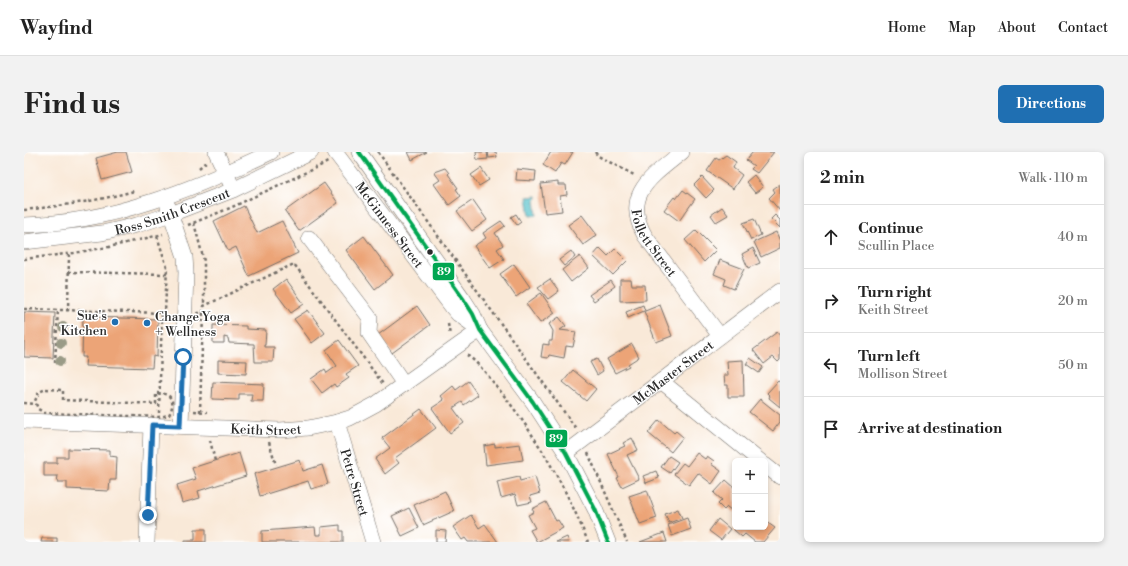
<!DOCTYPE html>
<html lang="en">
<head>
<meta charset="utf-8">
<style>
	:root { --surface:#fff; --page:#f2f2f2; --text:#222; --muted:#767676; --line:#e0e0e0; --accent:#1f6fb2 }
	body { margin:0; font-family:"Libre Bodoni",serif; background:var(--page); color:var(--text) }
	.controls { position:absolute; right:12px; bottom:12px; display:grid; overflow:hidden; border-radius:6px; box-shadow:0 2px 6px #0003 }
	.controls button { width:36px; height:36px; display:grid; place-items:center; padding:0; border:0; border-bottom:1px solid var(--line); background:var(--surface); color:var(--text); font:20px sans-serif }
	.stop { position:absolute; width:12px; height:12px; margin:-9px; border:3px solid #1f6fb2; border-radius:50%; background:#fff }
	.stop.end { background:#1f6fb2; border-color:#fff; box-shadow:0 1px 4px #0008 }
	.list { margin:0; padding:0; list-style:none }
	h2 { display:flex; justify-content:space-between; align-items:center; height:52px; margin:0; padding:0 16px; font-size:17px }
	h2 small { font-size:13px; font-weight:400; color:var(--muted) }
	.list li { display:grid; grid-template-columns:26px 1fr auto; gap:12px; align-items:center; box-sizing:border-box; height:64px; padding:0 16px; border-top:1px solid var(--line) }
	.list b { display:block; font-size:15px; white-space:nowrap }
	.list p { margin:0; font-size:13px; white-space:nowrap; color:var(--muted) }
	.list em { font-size:13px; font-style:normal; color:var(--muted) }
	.icon { flex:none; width:22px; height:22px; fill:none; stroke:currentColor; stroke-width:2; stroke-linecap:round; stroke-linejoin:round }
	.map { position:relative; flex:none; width:756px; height:390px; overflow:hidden; border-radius:6px }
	header { display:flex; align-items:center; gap:24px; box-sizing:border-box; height:56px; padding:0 20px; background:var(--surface); border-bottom:1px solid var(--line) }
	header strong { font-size:19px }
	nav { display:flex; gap:22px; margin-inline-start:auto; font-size:14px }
	.intro { display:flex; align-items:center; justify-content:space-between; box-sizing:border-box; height:96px; padding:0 24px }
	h1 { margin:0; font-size:28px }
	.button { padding:10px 18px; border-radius:6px; background:var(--accent); color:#fff; font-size:14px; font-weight:700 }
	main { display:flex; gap:24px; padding:0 24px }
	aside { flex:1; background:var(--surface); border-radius:6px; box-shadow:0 2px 6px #0003 }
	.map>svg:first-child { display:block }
	.water { fill:#51bfc9; stroke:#3e757a }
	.building { fill:#eca477 }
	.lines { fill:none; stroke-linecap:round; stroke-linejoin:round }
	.minor-casing { stroke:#736e68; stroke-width:16 }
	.path { stroke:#736e68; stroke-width:2.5; stroke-dasharray:3 3; stroke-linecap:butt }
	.minor { stroke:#fff; stroke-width:15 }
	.bus-1-casing { stroke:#fff; stroke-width:7 }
	.bus-1 { stroke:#00a651; stroke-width:4 }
	.tree { fill:#9a9b87 }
	.route { stroke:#1f6fb2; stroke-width:5 }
	.bus-dot { fill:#2b2b2b; stroke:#fff; stroke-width:1.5 }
	.poi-dot { fill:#1f6fb2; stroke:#fff; stroke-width:1.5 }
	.labels { text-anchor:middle; stroke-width:3; stroke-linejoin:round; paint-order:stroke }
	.street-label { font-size:13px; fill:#2b2b2b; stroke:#fff }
	.poi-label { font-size:13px; fill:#2b2b2b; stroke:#fff; text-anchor:end }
	.line-badge { stroke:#fff; stroke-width:1.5 }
	.badge-label { font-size:11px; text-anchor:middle; font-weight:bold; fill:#fff }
</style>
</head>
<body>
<header>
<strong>Wayfind</strong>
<nav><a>Home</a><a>Map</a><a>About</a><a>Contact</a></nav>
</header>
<div class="intro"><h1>Find us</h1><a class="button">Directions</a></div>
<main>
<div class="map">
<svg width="756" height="390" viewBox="0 0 756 390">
	<rect width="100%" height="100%" fill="#fff"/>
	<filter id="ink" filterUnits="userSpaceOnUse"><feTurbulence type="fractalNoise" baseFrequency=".025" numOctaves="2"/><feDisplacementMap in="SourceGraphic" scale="8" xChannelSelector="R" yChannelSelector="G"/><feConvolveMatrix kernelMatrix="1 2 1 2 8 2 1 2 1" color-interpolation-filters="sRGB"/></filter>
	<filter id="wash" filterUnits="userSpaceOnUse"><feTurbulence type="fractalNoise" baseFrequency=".012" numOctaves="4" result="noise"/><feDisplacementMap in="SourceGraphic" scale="16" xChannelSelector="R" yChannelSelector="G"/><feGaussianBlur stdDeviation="0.9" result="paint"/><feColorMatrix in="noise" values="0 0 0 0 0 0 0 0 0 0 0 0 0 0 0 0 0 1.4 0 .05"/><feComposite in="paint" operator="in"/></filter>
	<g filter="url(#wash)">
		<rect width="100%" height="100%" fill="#f9e9d8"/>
		<path class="water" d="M513,44V46L511,48L513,63L506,64L503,45Z"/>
		<g id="blocks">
			<path class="building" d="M94,0H102L108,20L78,28L72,6Z
				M384,0H403L388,8Z
				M452,0H463L464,7L453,8Z
				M464,0H472L473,5L465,6Z
				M527,0H549L541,13L537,11L531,21L519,13Z
				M729,0H750L733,21L727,17L730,14L722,8Z
				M702,3L712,10L709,16L718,23L709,37L683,19L692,6L695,8Z
				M421,16L425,21L424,22L434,36L432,37L437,44L425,53L410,32L416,28L410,20Z
				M457,16L465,28L455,34L447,23Z
				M493,17L512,19L511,29L492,28Z
				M730,23L739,35L731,41L722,30Z
				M678,25L690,38L682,46L670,33Z
				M534,30V33H542L543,43L536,44L538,59L521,61L517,32Z
				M300,31L314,51L275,79L261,59Z
				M756,32V59L745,46L751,40L749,37Z
				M659,38L671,47L655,69L640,58L650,45L652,47Z
				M449,48L463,68L448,79L433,59Z
				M220,54L233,81L258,69L274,101L225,124L212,95L204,99L190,69Z
				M698,55L704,63L692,70L687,63Z
				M492,62L497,70L493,73L487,65Z
				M558,63L573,83L559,93L544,73Z
				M751,63L756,68V76L747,67Z
				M730,67L737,83L727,88L719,71Z
				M477,69L481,74L471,81L479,93L473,97L480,107L466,116L450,94L462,86L459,81Z
				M672,78L692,98L680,110L661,88Z
				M752,80L756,89V96L737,105L730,90Z
				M340,84L369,123L351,137L322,98Z
				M576,96L584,104L591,97L603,109L589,123L569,104Z
				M729,96L736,111L724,116L718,102Z
				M547,99L551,105L540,114L535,108Z
				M556,104L565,116L547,130L538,118Z
				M696,108L720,117L710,137L700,133L702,127L690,122Z
				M490,112L506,135L492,145L476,122Z
				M262,127L280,152L267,161L249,137Z
				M526,127L535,139L524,147L514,135Z
				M596,127H607L608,133H621L622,148L596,149Z
				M587,128L591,134L570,149L565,143Z
				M517,141L531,161L516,171L502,152Z
				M619,153L621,159L636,153L648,184L632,190L620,159L604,166L602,160Z
				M393,154L406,173L368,201L354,183Z
				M284,158L301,181L288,191L270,167Z
				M0,160L31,161L29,206L0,205Z
				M59,165L134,167L133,205L129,204L128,216L61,214L62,205H58Z
				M535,165L542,174L536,178L552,180L549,195L542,194L540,206L525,203L524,206L517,205L519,192L525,193V189H528L529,179L525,172Z
				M189,173L222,174V177L242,178L241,193H240V195H250L249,210H231L230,192L205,191L204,186L200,185V191H189Z
				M753,180L756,184V208L754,210L749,205L740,212L729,198Z
				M315,188L334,214L322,222L325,226L312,235L310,232L298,241L287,227L301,217L303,221L313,214L302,198Z
				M608,192L615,205L604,212L605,214L591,221L583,207Z
				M726,206L739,215L735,221L722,212Z
				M573,207L579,219L573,223L566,210Z
				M194,208L223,209L222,222L194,221Z
				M719,208L720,245H704V233H701L700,223H704L703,209Z
				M549,218L572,237L562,249L539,230Z
				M444,229L454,243L440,253L438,250L429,256L440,271L426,281L408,256L420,248L417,244L429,234L432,238Z
				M754,229L756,230V255L745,246L746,244L743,241Z
				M189,230L240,232L239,249H227L228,242H215V248L188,247Z
				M736,247L756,263V270L749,279L725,260Z
				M397,257L412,276L371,306L375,311L361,322L351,307L366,296L358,286Z
				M635,268L650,281L652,279L659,285L647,300L624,281Z
				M608,286L614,298L603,303L615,327L598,335L593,326L595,325L584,302L601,294L599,291Z
				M471,292V295L496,292L499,308L462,313L460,294Z
				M44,297L86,298V304L93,305L92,328H86L85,339L43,337V330H33L34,324H20V311H33V305H44Z
				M215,301L222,324L174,339L176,346L158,351L153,333L172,327L168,316Z
				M673,301L681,307L683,304L690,309L687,312L697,319L688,332L674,321L665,333L650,322L659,311L663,314Z
				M645,304L654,310L646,321L637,315Z
				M276,308L279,319L298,313L304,332L287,337L284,329L236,344L230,322Z
				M632,319L635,326L622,331L619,324Z
				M495,325L496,329L511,325L516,341L506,344L508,350L494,353L491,342L477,346L473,330Z
				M702,328L711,336V361L703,355L700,358L694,352L698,348L690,341Z
				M623,338L633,366L616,372L605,344Z
				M421,339L430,359L399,373L390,353Z
				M522,350L532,369L534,368L539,376L513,390L506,378L511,376L504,363L510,360L508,357Z
				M385,356L395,376L378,384L368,364Z
				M654,357L658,366L645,371L641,362Z
				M447,363L455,376L461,372L474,390H444L441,386L438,388L429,375Z
				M663,366L667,377L648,384L644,373Z
				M694,367L706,377L697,388L685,379Z
				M744,371L751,376L739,390H731L721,382L718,385L710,378L713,375H741V372L742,373Z
				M316,373V379H319V390H238V379L291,375L292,383H297V375Z
				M171,377H182V390H161V388H171Z
				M412,378L422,379L421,390H412Z
				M640,381L643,390H616Z
				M543,385L545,390H532Z
				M18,386H33V390H17Z"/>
		</g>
	</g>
	<g filter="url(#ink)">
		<use href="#blocks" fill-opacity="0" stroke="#736e68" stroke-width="1"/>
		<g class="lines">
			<defs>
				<g id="minor">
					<path d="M192,0L206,30"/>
					<path id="s1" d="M311,0L428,155L434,162L456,178"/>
					<path d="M335,0L440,148L449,162L456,178L509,250L542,301L571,357L584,390"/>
					<path id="s2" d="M658,0C629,24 597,42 621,84L696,184"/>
					<path d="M144,54L161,105L162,120L157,274"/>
					<path d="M0,73C87,71 170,37 247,0"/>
					<path d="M285,86L346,166L345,181L380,232"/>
					<path id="s3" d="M0,90L78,81L113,73L147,62L209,38L287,0"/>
					<path d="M637,229L736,309"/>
					<path id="s4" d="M0,269L256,278L284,276L313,270L326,266L352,252L456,178"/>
					<path id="s5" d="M313,270L349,390"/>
					<path id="s6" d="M542,301L756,139"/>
					<path d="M741,313L756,325"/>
					<path d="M123,390L127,273"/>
				</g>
			</defs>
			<use href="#minor" class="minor-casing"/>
			<path class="path" d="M354,0L553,278
				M571,0L574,4L612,24
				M175,16L183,9
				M0,58C37,54 73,49 110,39
				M170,71L180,109V154
				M164,73L206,56L304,10
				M133,84L143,115L141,161
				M115,88L139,82
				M0,107L50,101L85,95L110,89
				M44,120L143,122
				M0,157L141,161V168H147
				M44,159L45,102
				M173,161H179L180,154L270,112L359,232
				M424,172L426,183
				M443,203C458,214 466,227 478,241C514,287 543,337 564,390
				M31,211L34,158
				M22,237L39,238V248L132,252V241C148,241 152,249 145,263L135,265L21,261L14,257L11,249L15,240Z
				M0,251L12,252
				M170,259L183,260
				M176,260L179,161
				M135,261L138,161
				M186,288L191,309
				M245,290L252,313
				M564,301L603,390"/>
			<use href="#minor" class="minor"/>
			<defs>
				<path id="bus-1" d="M335,0L440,148L449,162L456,178L509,250L542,301L571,357L584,390"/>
			</defs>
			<use href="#bus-1" class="bus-1-casing"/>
			<use href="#bus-1" class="bus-1"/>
		</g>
		<g class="tree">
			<circle cx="39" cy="175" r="5"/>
			<circle cx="37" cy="191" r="5"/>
			<circle cx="36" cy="209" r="5"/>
		</g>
	</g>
	<g class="lines" filter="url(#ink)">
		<path class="route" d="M124,363L128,273L156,274L159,205"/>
	</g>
	<circle class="bus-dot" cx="406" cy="100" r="3.5"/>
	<g class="poi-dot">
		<circle cx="91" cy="170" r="4"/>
		<circle cx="123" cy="171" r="4"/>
	</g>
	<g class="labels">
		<g class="street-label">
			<text dy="5" stroke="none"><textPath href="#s3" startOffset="152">Ross Smith Crescent</textPath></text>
			<text dy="5" stroke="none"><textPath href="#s1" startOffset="91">McGinness Street</textPath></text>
			<text dy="5" stroke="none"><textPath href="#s2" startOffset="114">Follett Street</textPath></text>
			<text dy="5" stroke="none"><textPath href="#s6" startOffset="134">McMaster Street</textPath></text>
			<text dy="5" stroke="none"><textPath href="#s4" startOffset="242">Keith Street</textPath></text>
			<text dy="5" stroke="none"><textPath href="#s5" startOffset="63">Petre Street</textPath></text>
		</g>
		<g class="poi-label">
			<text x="83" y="168">Sue's<tspan x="83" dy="15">Kitchen</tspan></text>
			<text x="131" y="169" text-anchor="start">Change Yoga<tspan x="131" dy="15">+ Wellness</tspan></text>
		</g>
	</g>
	<g class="line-badge">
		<rect x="408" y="110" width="23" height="19" rx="4" fill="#00a651"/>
		<rect x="521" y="277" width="23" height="19" rx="4" fill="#00a651"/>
	</g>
	<g class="badge-label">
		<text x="420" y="123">89</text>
		<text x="532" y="290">89</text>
	</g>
</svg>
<div class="controls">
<button>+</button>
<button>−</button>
</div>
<div class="stop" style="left:159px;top:205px"></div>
<div class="stop end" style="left:124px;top:363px"></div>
</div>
<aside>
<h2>2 min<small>Walk · 110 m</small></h2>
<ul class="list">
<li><svg class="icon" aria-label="ahead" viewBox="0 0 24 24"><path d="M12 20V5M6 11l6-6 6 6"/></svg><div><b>Continue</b><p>Scullin Place</p></div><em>40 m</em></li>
<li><svg class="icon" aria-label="right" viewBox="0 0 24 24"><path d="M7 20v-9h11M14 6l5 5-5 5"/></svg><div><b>Turn right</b><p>Keith Street</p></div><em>20 m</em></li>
<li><svg class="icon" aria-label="left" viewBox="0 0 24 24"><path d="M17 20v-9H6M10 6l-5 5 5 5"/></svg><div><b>Turn left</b><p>Mollison Street</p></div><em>50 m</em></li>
<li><svg class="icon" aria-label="arrive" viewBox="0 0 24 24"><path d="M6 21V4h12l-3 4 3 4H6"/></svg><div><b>Arrive at destination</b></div></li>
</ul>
</aside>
</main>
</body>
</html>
